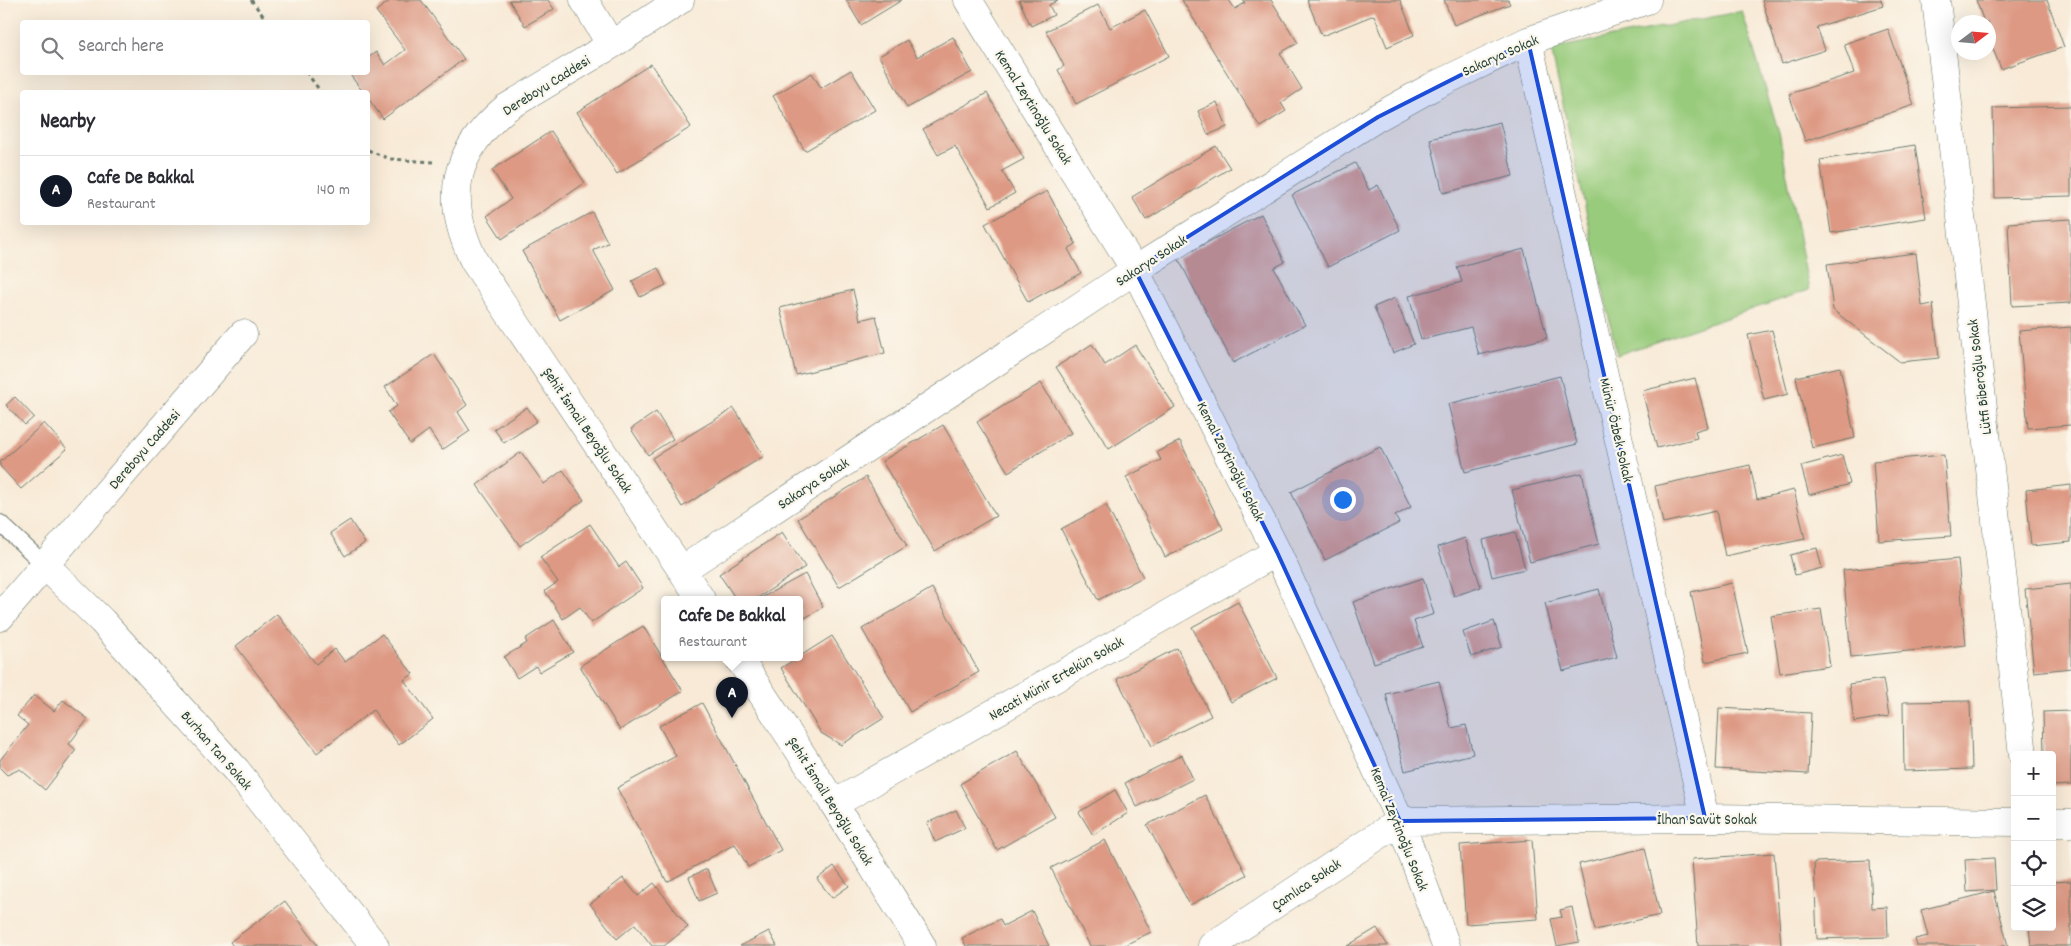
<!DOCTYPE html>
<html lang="en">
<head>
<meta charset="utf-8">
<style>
	:root { --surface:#fff; --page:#f7f7f7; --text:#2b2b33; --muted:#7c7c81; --line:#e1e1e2; --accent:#111827 }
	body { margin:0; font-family:Dekko,sans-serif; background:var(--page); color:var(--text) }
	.controls { position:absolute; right:15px; bottom:15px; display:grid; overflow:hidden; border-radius:5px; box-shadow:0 5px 20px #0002 }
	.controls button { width:45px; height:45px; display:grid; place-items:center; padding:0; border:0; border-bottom:1px solid var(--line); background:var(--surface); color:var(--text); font:25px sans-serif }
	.compass { position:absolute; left:1951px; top:15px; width:45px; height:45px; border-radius:50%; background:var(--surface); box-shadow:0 5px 20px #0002; rotate:74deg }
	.you { position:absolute; left:1342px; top:499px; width:18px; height:18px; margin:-12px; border:4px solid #fff; border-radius:50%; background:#1a73e8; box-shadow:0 0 0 8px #1a73e833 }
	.badge { display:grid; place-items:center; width:32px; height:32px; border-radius:50%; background:var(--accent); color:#fff; font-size:16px; font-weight:700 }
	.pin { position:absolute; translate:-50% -41px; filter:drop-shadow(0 1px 2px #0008) }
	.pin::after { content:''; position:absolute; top:26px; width:18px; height:15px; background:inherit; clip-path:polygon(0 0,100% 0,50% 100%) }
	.popup { position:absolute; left:661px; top:596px; width:142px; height:65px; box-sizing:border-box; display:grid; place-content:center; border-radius:5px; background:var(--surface); filter:drop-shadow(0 1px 4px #0005); font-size:16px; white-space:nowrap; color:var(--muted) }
	.popup b { font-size:19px; color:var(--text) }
	.popup::after { content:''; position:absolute; left:50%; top:100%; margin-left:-10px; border:10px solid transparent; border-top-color:var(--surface) }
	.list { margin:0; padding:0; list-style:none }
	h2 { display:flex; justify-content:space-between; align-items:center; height:65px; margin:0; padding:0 20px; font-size:21px }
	h2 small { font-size:16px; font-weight:400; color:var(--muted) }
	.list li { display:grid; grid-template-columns:32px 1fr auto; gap:15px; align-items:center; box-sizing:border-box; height:70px; padding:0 20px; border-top:1px solid var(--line) }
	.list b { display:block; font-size:19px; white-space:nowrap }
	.list p { margin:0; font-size:16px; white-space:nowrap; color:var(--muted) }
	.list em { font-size:16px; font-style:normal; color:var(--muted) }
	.icon { flex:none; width:28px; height:28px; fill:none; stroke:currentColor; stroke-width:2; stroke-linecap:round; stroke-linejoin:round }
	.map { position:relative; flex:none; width:2071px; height:946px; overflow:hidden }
	.search { position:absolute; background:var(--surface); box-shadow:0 5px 20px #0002; left:20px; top:20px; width:350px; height:55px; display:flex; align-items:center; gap:12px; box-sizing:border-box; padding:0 18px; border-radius:5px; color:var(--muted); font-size:19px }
	.panel { position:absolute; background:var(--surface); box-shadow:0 5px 20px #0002; left:20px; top:90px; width:350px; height:135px; border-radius:5px }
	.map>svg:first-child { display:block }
	.green { fill:#98cb7b; stroke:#5c8458 }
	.building { fill:#dd9983 }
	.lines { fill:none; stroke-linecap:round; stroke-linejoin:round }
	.service-casing { stroke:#6b7a6d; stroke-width:18 }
	.minor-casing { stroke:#6b7a6d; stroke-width:29 }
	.path { stroke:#6b7a6d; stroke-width:3; stroke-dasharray:4 4; stroke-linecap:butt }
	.service { stroke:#fff; stroke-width:16 }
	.minor { stroke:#fff; stroke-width:28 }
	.marked { fill:#1d4ed8; fill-opacity:0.2; stroke:#1d4ed8; stroke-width:4; stroke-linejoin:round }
	.labels { text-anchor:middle; stroke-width:4.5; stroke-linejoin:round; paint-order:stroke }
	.street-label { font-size:15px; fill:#1f3d34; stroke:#fbf7ec }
</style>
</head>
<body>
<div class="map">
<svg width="2071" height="946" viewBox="0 0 2071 946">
	<rect width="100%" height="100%" fill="#fbf7ec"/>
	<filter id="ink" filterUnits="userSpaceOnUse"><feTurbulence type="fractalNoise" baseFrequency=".02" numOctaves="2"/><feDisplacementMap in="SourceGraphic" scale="10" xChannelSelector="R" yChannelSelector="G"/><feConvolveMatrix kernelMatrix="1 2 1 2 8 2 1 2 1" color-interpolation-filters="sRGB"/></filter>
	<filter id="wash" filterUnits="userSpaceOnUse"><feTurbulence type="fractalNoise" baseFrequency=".0096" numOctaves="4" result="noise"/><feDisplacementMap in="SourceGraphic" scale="20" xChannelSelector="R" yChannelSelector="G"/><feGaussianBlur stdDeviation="1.12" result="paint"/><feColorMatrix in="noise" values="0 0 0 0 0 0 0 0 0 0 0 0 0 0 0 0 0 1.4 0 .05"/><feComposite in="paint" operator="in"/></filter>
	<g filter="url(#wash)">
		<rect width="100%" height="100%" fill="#f8ead7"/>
		<path class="green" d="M1742,11L1779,133L1809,290L1617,355L1551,49Z"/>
		<g id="blocks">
			<path class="building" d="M391,0H421L464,59L383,119L368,98V92H363L348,72H368V58L376,52L385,65L405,50L376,11Z
				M509,0H548L554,9L525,26Z
				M846,0H902L861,25Z
				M1019,0H1058L1049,5L1054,15L1031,26Z
				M1182,0H1229L1235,9L1245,3L1243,0H1271L1298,43L1280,53L1302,89L1281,103L1286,111L1260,127Z
				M1307,0H1400L1414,35L1387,47L1374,15L1322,36Z
				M1444,0H1508L1510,4L1454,25Z
				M1762,0H1881L1883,6L1817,27L1825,50L1782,64Z
				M1976,0H2047L2064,47L2001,69L1988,36V22H1984Z
				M1098,5L1110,28L1145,10L1169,56L1076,104L1058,70L1064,66L1046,31Z
				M1888,29L1914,105L1805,141L1789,94L1854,73L1844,44Z
				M953,37L972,72L907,108L879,56L907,40L917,57Z
				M651,64L691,127L617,174L577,112Z
				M851,70L875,110L805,151L773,96L812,73L821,88Z
				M987,93L1024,159L1002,171L1015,193L990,207L955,146L938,155L923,129Z
				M1217,102L1227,127L1208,135L1198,111Z
				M2071,106V196L1995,198L1993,108Z
				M1500,122L1513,176L1443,193L1430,139Z
				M551,131L585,183L502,239L487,216L511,199L492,170Z
				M1915,145L1926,218L1831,233L1820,160Z
				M1216,146L1230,168L1146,220L1132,197Z
				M1355,163L1369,190L1378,185L1400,230L1328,267L1292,195Z
				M1047,191L1076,244L1068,249L1081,273L1028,302L985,224Z
				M592,212L608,243L593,250L615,290L560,320L522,251Z
				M1261,214L1285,262L1274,268L1305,325L1233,363L1178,258Z
				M2071,219V303L2012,306L2008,223Z
				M1524,249L1547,338L1479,355L1471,327L1421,340L1409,296L1462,282L1457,267Z
				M1916,253L1922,306L1933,304L1939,358L1900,362L1833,310L1827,264Z
				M658,268L666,285L640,297L632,281Z
				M853,290L860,320L876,316L885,353L796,375L780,308Z
				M1395,298L1414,344L1393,353L1374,307Z
				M2071,327V425L2028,428L2019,331Z
				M1772,330L1788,394L1764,400L1748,335Z
				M1092,344L1105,365L1135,345L1175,407L1109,449L1056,367Z
				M434,354L467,405L458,412L470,431L442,450L429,430L410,444L388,412L397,406L385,387Z
				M1840,367L1855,438L1812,448L1796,377Z
				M1560,376L1577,444L1465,472L1448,404Z
				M1695,378L1708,427L1695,431L1697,438L1657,448L1642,391Z
				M1041,383L1071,433L1008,472L977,422Z
				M15,397L34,417L25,425L6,405Z
				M527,407L537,421L504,443L494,429Z
				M734,408L764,456L682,507L652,458Z
				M656,412L673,439L648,455L631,429Z
				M44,423L67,449L21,489L0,466V462Z
				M943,425L996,516L935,551L882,461Z
				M1180,441L1223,529L1165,557L1126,477L1161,460L1157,452Z
				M1380,447L1411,507L1395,516L1399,523L1325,560L1291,492Z
				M521,452L544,484L563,470L584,500L520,546L477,485Z
				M1842,455L1850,484L1809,495L1801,466Z
				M1944,455L1951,536L1879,541L1873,461Z
				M1750,465L1757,499L1794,490L1805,539L1725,556L1716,511L1663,523L1655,486Z
				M1582,473L1599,544L1530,562L1512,490Z
				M866,477L907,546L839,587L798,519Z
				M2071,485V542L2031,546L2026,490Z
				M1106,505L1143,577L1098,600L1061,529Z
				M350,520L365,543L345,556L330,533Z
				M590,524L619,567L626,562L643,588L591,623L580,607L563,619L545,591L558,582L540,557Z
				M782,532L805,567L756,599H736L719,574Z
				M1515,532L1525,569L1492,577L1483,540Z
				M1465,538L1481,587L1454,596L1438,547Z
				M1817,548L1822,568L1795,575L1790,555Z
				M1958,559L1966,645L1851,657L1843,570Z
				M805,574L823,607L800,621V599H759Z
				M1423,578L1434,614L1414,621L1423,647L1374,663L1353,602Z
				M1732,583L1748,653L1705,662L1691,592Z
				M2071,584V668L2034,672L2025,589Z
				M932,588L979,672L910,712L862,629Z
				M1599,589L1617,657L1563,671L1545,603Z
				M1238,602L1277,678L1231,702L1192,627Z
				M1821,609L1830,666L1780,673L1771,616Z
				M277,614L316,664L335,649L345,662L382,634L413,674L404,680L433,719L399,745L373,710L317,753L236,646Z
				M554,620L573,652L539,672L536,666L517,678L504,657L527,643L525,639Z
				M1494,621L1502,647L1471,657L1463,632Z
				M643,626L683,691L620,730L580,666Z
				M832,636L884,718L841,745L821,733L781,668Z
				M1177,648L1211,716L1152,746L1117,679Z
				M1883,679L1889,716L1854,722L1849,684Z
				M1439,681L1451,728L1466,725L1473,754L1405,771L1386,694Z
				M34,695L54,711L63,700L88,719L69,744L76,750L45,790L20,769L7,775L0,768V760L28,725L17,716Z
				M1970,701L1972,769L1904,771L1903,702Z
				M702,703L781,850L748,867L735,844L667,882L617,788L676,756L659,726Z
				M1719,708L1811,713L1808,774L1716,769Z
				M2071,711V785L2052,786V755H2044L2043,712Z
				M1017,751L1055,817L997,850L960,784Z
				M1182,755L1193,779L1137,807L1125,783Z
				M1115,790L1128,813L1093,835L1079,812Z
				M1205,795L1247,875L1190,905L1147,825Z
				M956,810L965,828L935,842L927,823Z
				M1105,840L1151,932L1123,946H1090L1051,868Z
				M1532,840L1538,919L1466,924L1460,845Z
				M1645,848L1660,915L1595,930L1579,864Z
				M1774,853L1781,946H1698L1692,859Z
				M1994,858L1996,890L1967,892L1965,860Z
				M1870,860L1872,908L1887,907L1888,937L1817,939L1814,862Z
				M834,866L849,886L832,898L817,879Z
				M707,869L717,893L699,901L689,877Z
				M623,878L638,896L654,883L688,927L664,946H652L635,924L617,939L590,904Z
				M2071,881V946H2031L2029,927H2052V882Z
				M1994,891L2008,946H1917L1915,939L1928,936L1921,910Z
				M285,901L318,946H233L230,942Z
				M1572,907L1579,942L1557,946L1551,919L1562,917L1560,910Z
				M1032,911L1049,946H966L962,938L1000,919L1003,926Z
				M1377,928L1388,946H1347Z
				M769,931L777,946H740Z"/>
		</g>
	</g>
	<g filter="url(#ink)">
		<use href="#blocks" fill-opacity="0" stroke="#6b7a6d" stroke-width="1"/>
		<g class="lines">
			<defs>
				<path id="service" d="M0,523L45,565"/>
				<path id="minor" d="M584,0L611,45
					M680,0L611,45L506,108C452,153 444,199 474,261L701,599
					M968,0L1135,270L1277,552L1400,821L1446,946
					M1936,0L2023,755
					M1528,41L1705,818
					M45,565L102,621L236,770L375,946
					M682,570L1135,270L1378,117L1432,87L1528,41L1647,0
					M0,617L243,334
					M738,657L834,804L922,946
					M834,804L1277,552
					M2052,823H2071
					M1212,946L1400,821L1705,818L2015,822"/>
			</defs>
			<use href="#service" class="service-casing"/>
			<use href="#minor" class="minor-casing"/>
			<path class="path" d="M251,0L268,22
				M306,72L321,92
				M368,150L390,159L433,162"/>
			<use href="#service" class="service"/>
			<use href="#minor" class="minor"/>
		</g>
	</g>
	<path class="marked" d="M1528,41L1705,818L1400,821L1277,552L1135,270L1378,117Z"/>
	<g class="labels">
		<g class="street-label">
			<text transform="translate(1500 55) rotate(-24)" y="5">Sakarya Sokak</text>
			<text transform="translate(546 85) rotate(-32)" y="5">Dereboyu Caddesi</text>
			<text transform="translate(1034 107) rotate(58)" y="5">Kemal Zeytinoğlu Sokak</text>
			<text transform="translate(1151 260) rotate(-33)" y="5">Sakarya Sokak</text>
			<text transform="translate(1979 377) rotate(-97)" y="5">Lütfi Biberoğlu Sokak</text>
			<text transform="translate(588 430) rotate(56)" y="5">Şehit İsmail Beyoğlu Sokak</text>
			<text transform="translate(1617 430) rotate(77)" y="5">Münür Özbek Sokak</text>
			<text transform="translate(144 449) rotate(-49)" y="5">Dereboyu Caddesi</text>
			<text transform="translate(1231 461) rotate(63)" y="5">Kemal Zeytinoğlu Sokak</text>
			<text transform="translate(813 483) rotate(-33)" y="5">Sakarya Sokak</text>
			<text transform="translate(1056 678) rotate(-30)" y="5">Necati Münir Ertekün Sokak</text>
			<text transform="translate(217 750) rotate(49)" y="5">Burhan Tan Sokak</text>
			<text transform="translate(831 801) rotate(58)" y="5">Şehit İsmail Beyoğlu Sokak</text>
			<text x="1707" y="824">İlhan Savüt Sokak</text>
			<text transform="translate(1400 829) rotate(68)" y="5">Kemal Zeytinoğlu Sokak</text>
			<text transform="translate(1306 884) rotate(-34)" y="5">Çamlıca Sokak</text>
		</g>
	</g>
</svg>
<div class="controls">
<button>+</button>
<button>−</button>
<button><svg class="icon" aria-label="locate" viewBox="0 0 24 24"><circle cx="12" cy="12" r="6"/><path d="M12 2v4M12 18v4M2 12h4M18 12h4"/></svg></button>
<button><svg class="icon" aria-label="layers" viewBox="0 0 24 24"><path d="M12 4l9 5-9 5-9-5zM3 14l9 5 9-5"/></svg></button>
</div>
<svg class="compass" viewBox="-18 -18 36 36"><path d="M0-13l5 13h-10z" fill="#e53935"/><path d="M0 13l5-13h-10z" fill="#7c7c81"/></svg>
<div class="you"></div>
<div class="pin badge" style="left:732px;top:718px">A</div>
<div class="popup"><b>Cafe De Bakkal</b>Restaurant</div>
<div class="search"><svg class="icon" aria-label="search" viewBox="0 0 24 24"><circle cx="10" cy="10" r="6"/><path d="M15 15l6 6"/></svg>Search here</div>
<section class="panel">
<h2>Nearby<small></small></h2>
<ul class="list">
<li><span class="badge">A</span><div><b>Cafe De Bakkal</b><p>Restaurant</p></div><em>140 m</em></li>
</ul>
</section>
</div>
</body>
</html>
